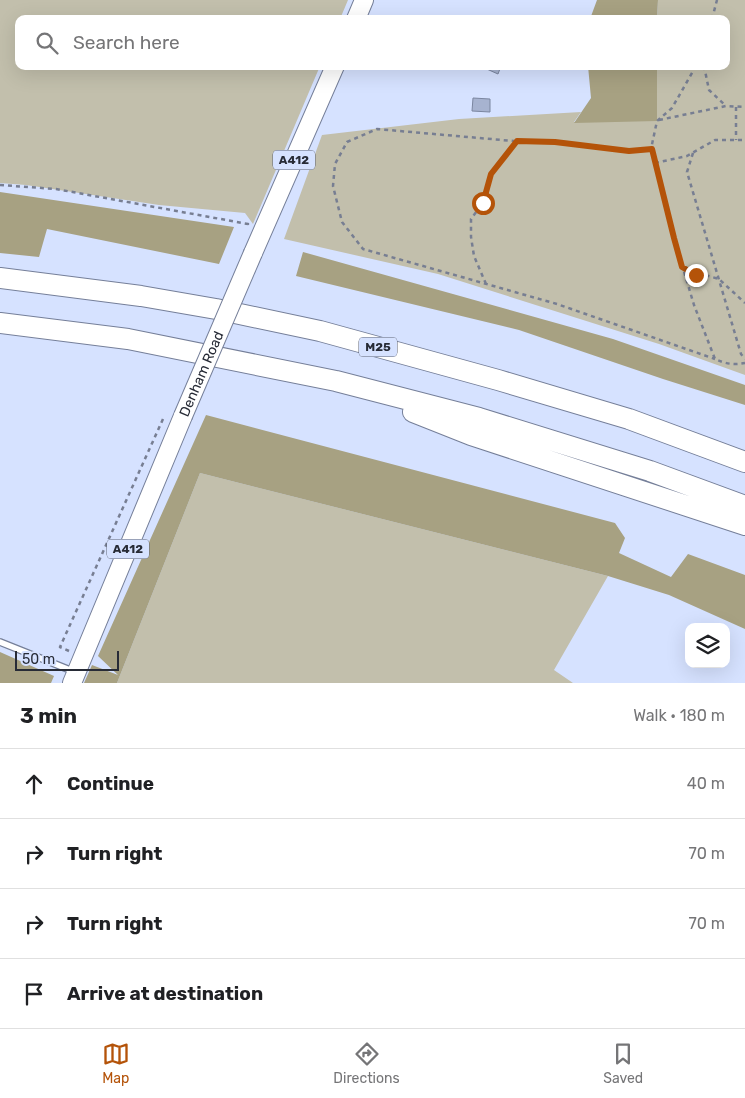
<!DOCTYPE html>
<html lang="en">
<head>
<meta charset="utf-8">
<style>
	:root { --surface:#fff; --page:#f6f6f6; --text:#202124; --muted:#757577; --line:#e0e0e0; --accent:#b45309 }
	body { margin:0; font-family:Rubik,sans-serif; background:var(--page); color:var(--text) }
	.controls { position:absolute; right:15px; bottom:15px; display:grid; overflow:hidden; border-radius:10px; box-shadow:0 5px 20px #0002 }
	.controls button { width:45px; height:45px; display:grid; place-items:center; padding:0; border:0; border-bottom:1px solid var(--line); background:var(--surface); color:var(--text); font:25px sans-serif }
	.scale { position:absolute; left:15px; bottom:12px; width:104px; box-sizing:border-box; padding-left:5px; border:2px solid #272b36; border-top:0; font-size:14px; line-height:18px; white-space:nowrap; color:#272b36; -webkit-text-stroke:4px #d6e2ff; paint-order:stroke }
	.stop { position:absolute; width:15px; height:15px; margin:-11px; border:4px solid #b45309; border-radius:50%; background:#fff }
	.stop.end { background:#b45309; border-color:#fff; box-shadow:0 1px 5px #0008 }
	.list { margin:0; padding:0; list-style:none }
	h2 { display:flex; justify-content:space-between; align-items:center; height:65px; margin:0; padding:0 20px; font-size:21px }
	h2 small { font-size:16px; font-weight:400; color:var(--muted) }
	.list li { display:grid; grid-template-columns:32px 1fr auto; gap:15px; align-items:center; box-sizing:border-box; height:70px; padding:0 20px; border-top:1px solid var(--line) }
	.list b { display:block; font-size:19px; white-space:nowrap }
	.list em { font-size:16px; font-style:normal; color:var(--muted) }
	.icon { flex:none; width:28px; height:28px; fill:none; stroke:currentColor; stroke-width:2; stroke-linecap:round; stroke-linejoin:round }
	.map { position:relative; flex:none; width:745px; height:683px; overflow:hidden }
	.search { position:absolute; background:var(--surface); box-shadow:0 5px 20px #0002; left:15px; right:15px; top:15px; height:55px; display:flex; align-items:center; gap:12px; box-sizing:border-box; padding:0 18px; border-radius:10px; color:var(--muted); font-size:19px }
	.sheet { height:345px; background:var(--surface) }
	nav { display:flex; justify-content:space-around; align-items:center; box-sizing:border-box; height:70px; border-top:1px solid var(--line); background:var(--surface); font-size:14px; color:var(--muted) }
	nav a { display:grid; justify-items:center; gap:2px }
	nav .on { color:var(--accent) }
	.map>svg:first-child { display:block }
	.green { fill:#c2bfac }
	.forest { fill:#a7a182 }
	.building { fill:#a7b3d0; stroke:#7b86a0 }
	.lines { fill:none; stroke-linecap:round; stroke-linejoin:round }
	.lane-casing { stroke:#757f99; stroke-width:8 }
	.primary-casing { stroke:#757f99; stroke-width:20 }
	.highway-casing { stroke:#757f99; stroke-width:22 }
	.path { stroke:#777e92; stroke-width:2.5; stroke-dasharray:4 4; stroke-linecap:butt }
	.lane { stroke:#fff; stroke-width:5.5 }
	.primary { stroke:#fff; stroke-width:18 }
	.highway { stroke:#fff; stroke-width:20 }
	.primary-bridge-casing { stroke:#757f99; stroke-width:20; stroke-linecap:butt }
	.primary-bridge { stroke:#fff; stroke-width:18 }
	.route { stroke:#b45309; stroke-width:6 }
	.labels { text-anchor:middle; stroke-width:4.5; stroke-linejoin:round; paint-order:stroke }
	.shield { fill:#d6e2ff; stroke:#5c6272; stroke-width:1 }
	.shield-label { font-size:12px; font-weight:bold; fill:#272b36 }
	.street-label { font-size:14px; fill:#272b36; stroke:#d6e2ff }
</style>
</head>
<body>
<div class="map">
<svg width="745" height="683" viewBox="0 0 745 683">
	<rect width="100%" height="100%" fill="#d6e2ff"/>
	<path class="green" d="M0,0H348L340,19H19V66H320L253,224L245,213L159,205L26,185L0,183Z
		M658,0H745V375L659,344L438,274L284,239L322,135L459,119L581,112L574,122L657,120V66H726V19H657Z
		M200,473L608,576L554,670L573,683H117Z"/>
	<path class="forest" d="M597,0H658L657,19H590Z
		M588,66H657V121L574,123L591,98Z
		M0,192L234,227L219,264L47,229L39,257L0,253Z
		M303,252L613,339L745,385V405L663,379L519,330L296,276Z
		M206,415L615,523L625,538L619,553L671,577L688,554L745,575V629L669,595L608,576L200,473L117,683H84L92,665L118,675L98,656Z
		M0,652L54,676L51,683H0Z"/>
	<path class="building" d="M480,66H501L498,74Z
		M473,98L490,99V112L472,111Z"/>
	<g class="lines">
		<defs>
			<path id="lane" d="M0,642L75,672"/>
			<path id="primary" d="M356,19L364,0
				M253,253L335,66
				M72,683L183,416"/>
			<path id="highway" d="M0,278L141,296L216,309L320,331L498,380L629,419L745,462
				M0,323L128,339L336,381L479,418L650,471L745,506
				M413,412L471,435L745,525"/>
		</defs>
		<use href="#lane" class="lane-casing"/>
		<use href="#primary" class="primary-casing"/>
		<use href="#highway" class="highway-casing"/>
		<path class="path" d="M712,19L717,0
			M696,66L672,108L657,121L651,149L674,238L694,305L715,359C726,364 733,365 745,363
			M704,66L709,90L726,106
			M736,107V140
			M659,120L726,106L745,107
			M651,149L629,151L555,142H525L377,129L347,142L335,164L333,186L342,222L363,249L557,304L715,359
			M693,153L687,172L741,354L745,359
			M655,163L687,156L715,140H745
			M0,185L56,189L248,224L247,226
			M684,267L696,275H705L719,279L745,303
			M486,284L474,256L471,237V219L483,203L491,174L516,142
			M69,651L60,647L163,419"/>
		<use href="#lane" class="lane"/>
		<use href="#primary" class="primary"/>
		<use href="#highway" class="highway"/>
		<defs>
			<g id="primary-bridge">
				<path id="s1" d="M183,416L253,253"/>
			</g>
		</defs>
		<use href="#primary-bridge" class="primary-bridge-casing"/>
		<use href="#primary-bridge" class="primary-bridge"/>
	</g>
	<g class="lines">
		<path class="route" d="M483,203L491,174L517,141L555,142L629,151L652,149L674,238L682,267L696,275"/>
	</g>
	<g class="labels">
		<g class="shield">
			<rect x="273" y="150.5" width="42" height="19" rx="4"/>
			<rect x="359" y="337.5" width="38" height="19" rx="4"/>
			<rect x="107" y="539.5" width="42" height="19" rx="4"/>
		</g>
		<g class="shield-label">
			<text x="294" y="164">A412</text>
			<text x="378" y="351">M25</text>
			<text x="128" y="553">A412</text>
		</g>
		<g class="street-label">
			<text dy="5" stroke="none"><textPath href="#s1" startOffset="46">Denham Road</textPath></text>
		</g>
	</g>
</svg>
<div class="controls">
<button><svg class="icon" aria-label="layers" viewBox="0 0 24 24"><path d="M12 4l9 5-9 5-9-5zM3 14l9 5 9-5"/></svg></button>
</div>
<div class="scale">50 m</div>
<div class="stop" style="left:483px;top:203px"></div>
<div class="stop end" style="left:696px;top:275px"></div>
<div class="search"><svg class="icon" aria-label="search" viewBox="0 0 24 24"><circle cx="10" cy="10" r="6"/><path d="M15 15l6 6"/></svg>Search here</div>
</div>
<section class="sheet">
<h2>3 min<small>Walk · 180 m</small></h2>
<ul class="list">
<li><svg class="icon" aria-label="ahead" viewBox="0 0 24 24"><path d="M12 20V5M6 11l6-6 6 6"/></svg><div><b>Continue</b></div><em>40 m</em></li>
<li><svg class="icon" aria-label="right" viewBox="0 0 24 24"><path d="M7 20v-9h11M14 6l5 5-5 5"/></svg><div><b>Turn right</b></div><em>70 m</em></li>
<li><svg class="icon" aria-label="right" viewBox="0 0 24 24"><path d="M7 20v-9h11M14 6l5 5-5 5"/></svg><div><b>Turn right</b></div><em>70 m</em></li>
<li><svg class="icon" aria-label="arrive" viewBox="0 0 24 24"><path d="M6 21V4h12l-3 4 3 4H6"/></svg><div><b>Arrive at destination</b></div></li>
</ul>
</section>
<nav>
<a class="on"><svg class="icon" aria-label="map" viewBox="0 0 24 24"><path d="M3 6l6-2 6 2 6-2v14l-6 2-6-2-6 2zM9 4v14M15 6v14"/></svg>Map</a>
<a><svg class="icon" aria-label="directions" viewBox="0 0 24 24"><path d="M12 3l9 9-9 9-9-9zM9 14v-3h6M13 9l2 2-2 2"/></svg>Directions</a>
<a><svg class="icon" aria-label="saved" viewBox="0 0 24 24"><path d="M7 4h10v16l-5-4-5 4z"/></svg>Saved</a>
</nav>
</body>
</html>
